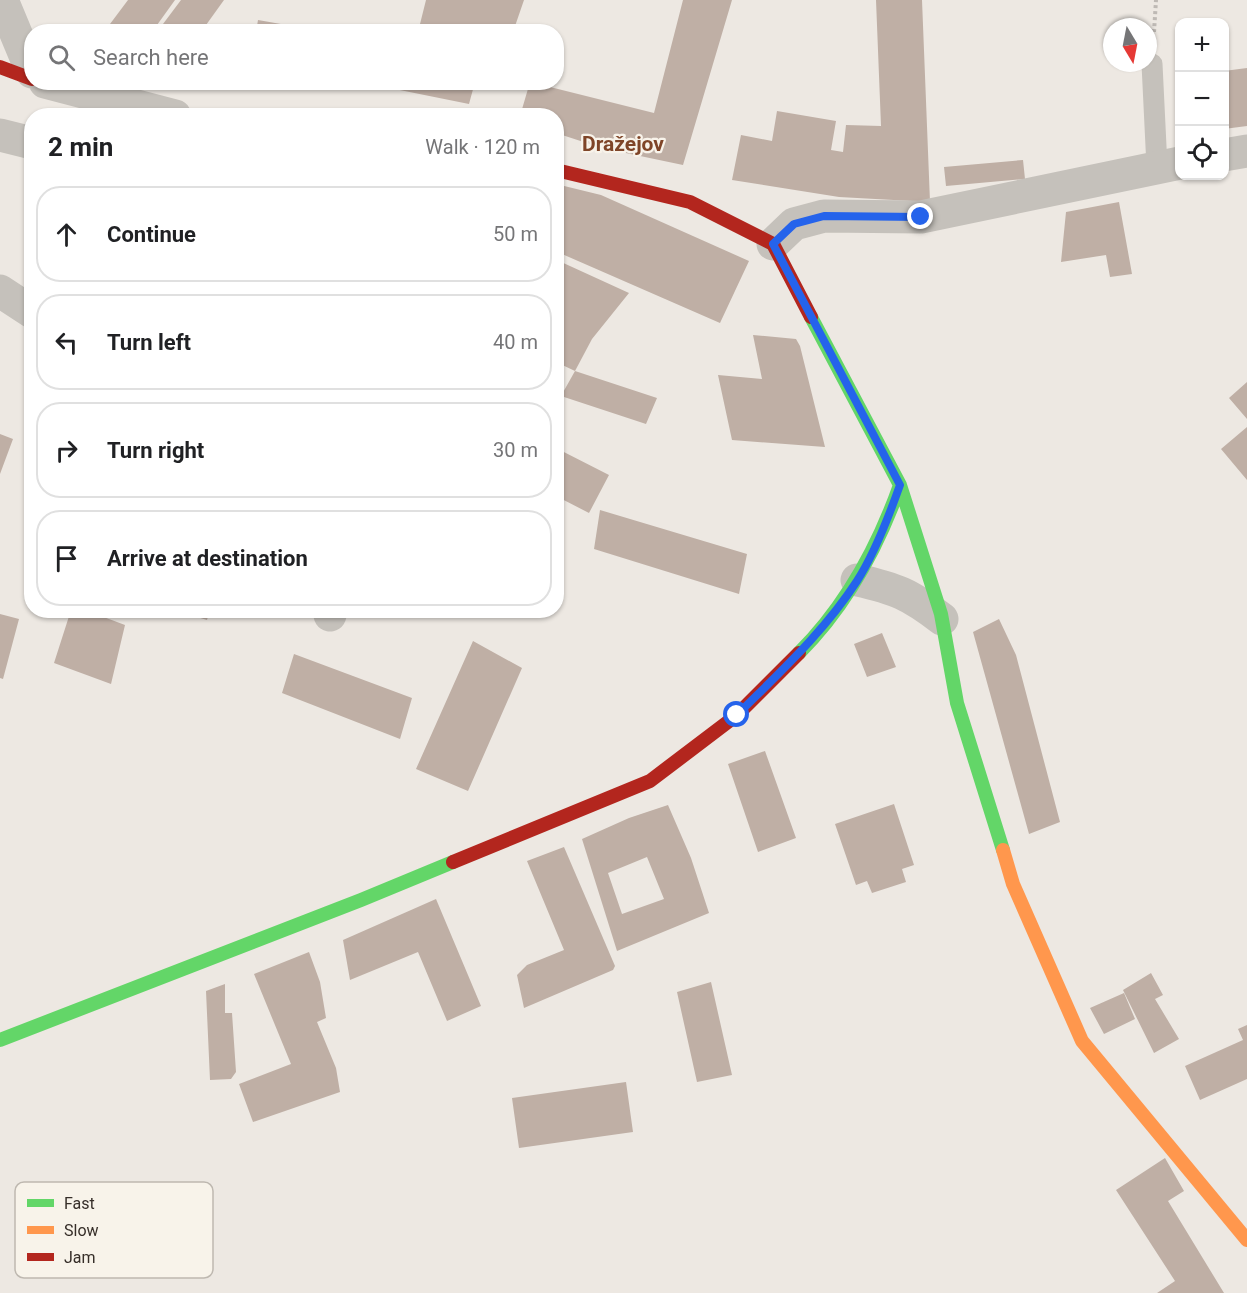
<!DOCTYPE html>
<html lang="en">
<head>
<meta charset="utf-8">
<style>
	:root { --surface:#fff; --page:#f2f2f2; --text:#202124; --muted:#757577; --line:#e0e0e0 }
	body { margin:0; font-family:Roboto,sans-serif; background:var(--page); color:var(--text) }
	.controls { position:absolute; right:18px; top:18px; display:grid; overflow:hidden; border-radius:12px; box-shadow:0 2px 4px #0004 }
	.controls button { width:54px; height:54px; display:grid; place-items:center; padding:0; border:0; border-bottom:2px solid var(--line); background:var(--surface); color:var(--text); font:30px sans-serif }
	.compass { position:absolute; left:1103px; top:18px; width:54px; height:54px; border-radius:50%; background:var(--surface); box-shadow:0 2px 4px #0004; rotate:170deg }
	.stop { position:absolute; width:18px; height:18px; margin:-14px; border:4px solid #2563eb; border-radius:50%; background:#fff }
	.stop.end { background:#2563eb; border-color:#fff; box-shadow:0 2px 6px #0008 }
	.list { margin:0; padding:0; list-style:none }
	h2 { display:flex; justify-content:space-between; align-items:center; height:78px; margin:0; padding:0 24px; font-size:26px }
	h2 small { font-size:20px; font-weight:400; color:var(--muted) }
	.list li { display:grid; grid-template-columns:39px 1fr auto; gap:18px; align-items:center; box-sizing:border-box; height:96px; margin:0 12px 12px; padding:0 12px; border:2px solid var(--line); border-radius:24px }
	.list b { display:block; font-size:22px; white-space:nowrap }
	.list em { font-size:20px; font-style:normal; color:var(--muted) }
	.icon { flex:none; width:33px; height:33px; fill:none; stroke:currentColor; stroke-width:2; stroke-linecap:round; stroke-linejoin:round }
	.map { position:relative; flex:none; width:1247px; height:1293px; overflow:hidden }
	.search { position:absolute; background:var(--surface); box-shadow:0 2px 4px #0004; left:24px; top:24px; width:540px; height:66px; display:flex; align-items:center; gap:15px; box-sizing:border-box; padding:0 21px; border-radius:24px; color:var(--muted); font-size:22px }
	.panel { position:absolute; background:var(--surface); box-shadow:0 2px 4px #0004; left:24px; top:108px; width:540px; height:510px; border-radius:24px }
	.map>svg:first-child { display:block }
	.building { fill:#bfafa5; fill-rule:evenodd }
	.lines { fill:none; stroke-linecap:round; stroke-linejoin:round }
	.path { stroke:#beb9b4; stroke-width:4; stroke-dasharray:3 3; stroke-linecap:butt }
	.lane { stroke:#c5c1bb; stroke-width:21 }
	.street { stroke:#c5c1bb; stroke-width:33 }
	.fast { stroke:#63d668; stroke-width:14 }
	.slow { stroke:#ff974d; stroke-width:14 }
	.jam { stroke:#b3261e; stroke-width:14 }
	.route { stroke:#2563eb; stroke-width:8 }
	.labels { text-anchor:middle; stroke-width:4.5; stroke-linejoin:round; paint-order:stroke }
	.quarter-label { font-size:21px; font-weight:bold; fill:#7f4528; stroke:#f8f3ea }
	.key { fill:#f8f3ea; stroke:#beb8b0; stroke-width:1.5 }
	.key-label { font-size:16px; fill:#362e29 }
</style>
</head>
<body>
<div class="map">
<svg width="1247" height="1293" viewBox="0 0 1247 1293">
	<rect width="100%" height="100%" fill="#ede8e2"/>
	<path class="building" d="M128,0H175L152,32H104Z
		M181,0H224L201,32H157Z
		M426,0H524L513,32H418Z
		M683,0H732L683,165L602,148L556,133V116H520L530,82L654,113Z
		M876,0H922L930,202L839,197L732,180L741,135L772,141L777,111L836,121L831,150L843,152L846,125L881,126Z
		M258,20L315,30V32H256Z
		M1247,68V126L1224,129V71Z
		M360,82H475L469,104Z
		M1023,160L1025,179L946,186L944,167Z
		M31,173H32L31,197L28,185Z
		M556,184L601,195L749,261L720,323L562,254L559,261L629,293L592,339L575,371L657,398L646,424L561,396L575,371L556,362Z
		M1119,202L1132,274L1110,277L1106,255L1061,262L1066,212Z
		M753,335L796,339L800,346L825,447L732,440L718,375L762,379Z
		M1247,382V419L1229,398Z
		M1247,427V480L1221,449Z
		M0,434L13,439L0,474Z
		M556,448L609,475L589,513L556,496Z
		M600,510L747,554L739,594L594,549Z
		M71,610H85L125,625L111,684L54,663Z
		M174,610H210L207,620Z
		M0,614L19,619L3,679L0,678Z
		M999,619L1016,655L1060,822L1029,834L973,632Z
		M882,633L896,667L867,677L854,644Z
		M473,641L522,668L468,791L416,769Z
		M294,654L412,698L400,739L282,693Z
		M765,751L796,838L758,852L728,764Z
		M894,804L914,865L902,869L906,882L872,893L867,881L856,885L835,824Z
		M668,805L691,858L709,913L617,951L582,839L629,818ZM647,857L664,899L622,914L608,873Z
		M564,847L615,966L613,970L524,1008L517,975L527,965L564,950L527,861Z
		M436,899L481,1006L447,1021L418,952L350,980L343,940Z
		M309,952L320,982L326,1018L317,1022L336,1068L340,1092L253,1122L239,1084L291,1064L254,974Z
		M1151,973L1163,995L1155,999L1179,1039L1154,1053L1123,990Z
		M711,982L732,1075L697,1082L677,992Z
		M225,984V1013H232L236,1072L231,1079L210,1080L206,991Z
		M1124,993L1135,1019L1104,1034L1090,1008Z
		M1247,1025V1079L1200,1100L1185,1066L1243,1040L1238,1029Z
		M626,1082L633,1132L519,1148L512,1098Z
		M1165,1158L1184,1191L1168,1201L1224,1293H1157L1175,1281L1116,1190Z"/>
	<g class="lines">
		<path class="path" d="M1154,32L1156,0"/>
		<path class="lane" d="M1152,64L1157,167"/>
		<path class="street" d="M2,0L32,72
			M45,82L175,116
			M0,135L32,143
			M1224,155L1247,151
			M773,244L794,224L824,216L921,217L1180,163
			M0,291L32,312
			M857,580C897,589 909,594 942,619
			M329,610L330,615"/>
		<path class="fast" d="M811,317L900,485L941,614L957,703L1003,850
			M799,653C846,606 878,547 900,485
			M0,1040L361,900L453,862"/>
		<path class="slow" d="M1003,850L1013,884L1082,1041L1247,1240"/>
		<path class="jam" d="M0,67L32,79
			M556,170L690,202L773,244L811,317
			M453,862L650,781L737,715L799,653"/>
	</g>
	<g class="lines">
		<path class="route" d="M737,715C779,673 824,632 857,581C875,553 889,516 900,485L773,244L794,224L824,216L921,217"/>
	</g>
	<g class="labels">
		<g class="quarter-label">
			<text x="623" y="151">Dražejov</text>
		</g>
	</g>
	<rect x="15" y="1182" width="198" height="96" rx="9" class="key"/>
	<rect x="27" y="1199" width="27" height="8" fill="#63d668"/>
	<rect x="27" y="1226" width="27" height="8" fill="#ff974d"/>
	<rect x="27" y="1253" width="27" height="8" fill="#b3261e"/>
	<g class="key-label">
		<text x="64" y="1209">Fast</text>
		<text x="64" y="1236">Slow</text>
		<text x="64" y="1263">Jam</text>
	</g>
</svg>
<div class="controls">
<button>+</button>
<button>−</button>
<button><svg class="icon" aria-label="locate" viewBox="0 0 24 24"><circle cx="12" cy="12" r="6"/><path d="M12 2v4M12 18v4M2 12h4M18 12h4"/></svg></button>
</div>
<svg class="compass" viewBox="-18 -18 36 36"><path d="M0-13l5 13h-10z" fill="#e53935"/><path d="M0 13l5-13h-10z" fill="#757577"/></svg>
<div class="stop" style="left:737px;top:715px"></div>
<div class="stop end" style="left:921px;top:217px"></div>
<div class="search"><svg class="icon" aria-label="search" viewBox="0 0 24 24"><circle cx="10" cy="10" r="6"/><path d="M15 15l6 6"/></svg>Search here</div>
<section class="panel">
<h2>2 min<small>Walk · 120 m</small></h2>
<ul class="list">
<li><svg class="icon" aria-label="ahead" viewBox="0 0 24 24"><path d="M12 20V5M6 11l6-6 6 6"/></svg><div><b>Continue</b></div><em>50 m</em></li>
<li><svg class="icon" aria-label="left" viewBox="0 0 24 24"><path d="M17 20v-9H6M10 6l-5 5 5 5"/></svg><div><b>Turn left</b></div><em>40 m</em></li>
<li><svg class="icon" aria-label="right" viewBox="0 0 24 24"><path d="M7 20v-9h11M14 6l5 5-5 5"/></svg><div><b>Turn right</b></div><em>30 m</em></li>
<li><svg class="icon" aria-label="arrive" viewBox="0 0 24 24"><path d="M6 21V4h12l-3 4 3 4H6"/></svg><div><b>Arrive at destination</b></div></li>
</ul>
</section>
</div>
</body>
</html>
